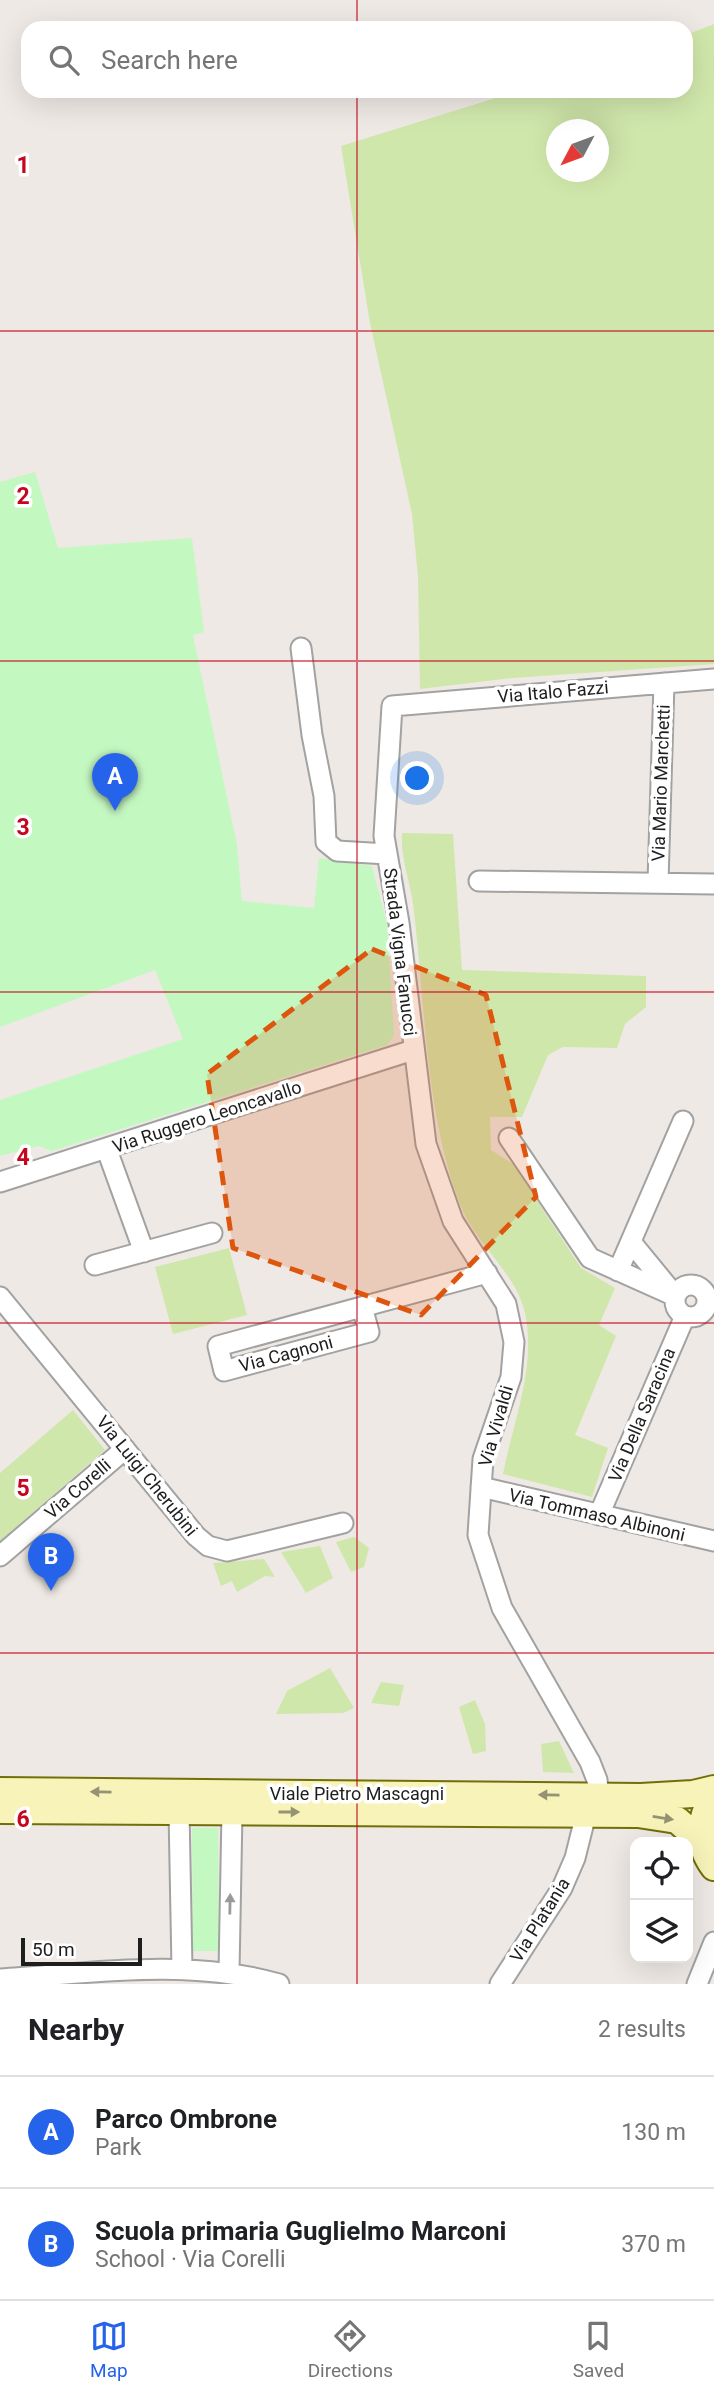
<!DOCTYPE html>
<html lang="en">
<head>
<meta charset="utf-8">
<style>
	:root { --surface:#fff; --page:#f2f2f2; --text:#202124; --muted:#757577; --line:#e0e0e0; --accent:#2563eb }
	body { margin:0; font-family:Roboto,sans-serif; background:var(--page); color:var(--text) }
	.controls { position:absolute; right:21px; bottom:21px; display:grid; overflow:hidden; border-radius:14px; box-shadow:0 7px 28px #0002 }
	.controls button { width:63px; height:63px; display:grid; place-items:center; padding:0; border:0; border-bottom:2px solid var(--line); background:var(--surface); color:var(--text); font:35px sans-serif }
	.compass { position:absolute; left:546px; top:119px; width:63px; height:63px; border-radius:50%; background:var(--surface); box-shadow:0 7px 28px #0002; rotate:229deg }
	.scale { position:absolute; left:21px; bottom:18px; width:121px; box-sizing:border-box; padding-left:7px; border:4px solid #1e1e1e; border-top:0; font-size:19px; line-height:24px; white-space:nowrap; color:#1e1e1e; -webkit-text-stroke:5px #fff; paint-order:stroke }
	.you { position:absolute; left:418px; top:779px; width:24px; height:24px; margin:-18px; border:5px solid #fff; border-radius:50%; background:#1a73e8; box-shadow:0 0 0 10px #1a73e833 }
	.badge { display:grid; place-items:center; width:46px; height:46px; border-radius:50%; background:var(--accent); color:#fff; font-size:23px; font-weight:700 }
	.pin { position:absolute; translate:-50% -58px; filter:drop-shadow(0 2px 4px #0008) }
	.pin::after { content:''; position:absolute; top:37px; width:24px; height:21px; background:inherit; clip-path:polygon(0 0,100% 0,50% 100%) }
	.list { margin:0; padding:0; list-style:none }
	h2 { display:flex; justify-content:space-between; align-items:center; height:91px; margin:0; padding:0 28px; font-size:30px }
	h2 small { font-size:23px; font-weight:400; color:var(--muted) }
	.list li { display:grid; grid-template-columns:46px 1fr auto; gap:21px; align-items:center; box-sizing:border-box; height:112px; padding:0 28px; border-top:2px solid var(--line) }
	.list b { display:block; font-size:26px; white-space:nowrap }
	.list p { margin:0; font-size:23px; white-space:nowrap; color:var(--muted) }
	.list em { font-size:23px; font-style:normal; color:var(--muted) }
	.icon { flex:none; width:38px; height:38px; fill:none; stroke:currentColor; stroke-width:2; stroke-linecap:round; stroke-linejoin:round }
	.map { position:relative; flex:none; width:714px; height:1984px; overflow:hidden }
	.search { position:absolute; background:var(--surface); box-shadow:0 7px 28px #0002; left:21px; right:21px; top:21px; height:77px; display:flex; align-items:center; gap:18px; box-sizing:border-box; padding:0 24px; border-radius:21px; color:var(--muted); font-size:26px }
	.sheet { height:315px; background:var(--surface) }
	nav { display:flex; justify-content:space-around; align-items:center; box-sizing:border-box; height:98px; border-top:2px solid var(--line); background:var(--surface); font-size:19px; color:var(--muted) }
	nav a { display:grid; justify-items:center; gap:4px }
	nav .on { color:var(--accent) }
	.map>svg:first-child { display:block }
	.grass { fill:#d0e7ab; fill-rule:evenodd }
	.park { fill:#c4f8c1 }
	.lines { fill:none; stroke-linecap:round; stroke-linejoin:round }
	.street-casing { stroke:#a2a2a2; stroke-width:23 }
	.secondary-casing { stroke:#716f08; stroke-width:30 }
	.street { stroke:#fff; stroke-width:19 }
	.secondary { stroke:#f7f3b9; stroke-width:26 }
	.oneway { fill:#959373 }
	.oneway2 { fill:#9a9a9a }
	.marked { fill:#de560d; fill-opacity:0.2; stroke:#de560d; stroke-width:5; stroke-dasharray:14 9; stroke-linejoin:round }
	.grid { fill:none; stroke:#c5061e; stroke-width:2; stroke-opacity:0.55 }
	.labels { text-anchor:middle; stroke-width:7; stroke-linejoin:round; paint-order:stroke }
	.street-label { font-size:18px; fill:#1e1e1e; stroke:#fff }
	.grid-label { font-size:23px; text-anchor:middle; font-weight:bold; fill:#c5061e; stroke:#fff; stroke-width:7; stroke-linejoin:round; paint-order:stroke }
</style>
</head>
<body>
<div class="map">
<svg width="714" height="1984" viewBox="0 0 714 1984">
	<rect width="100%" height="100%" fill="#eee9e4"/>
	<path class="grass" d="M714,24V664L513,678L420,689L418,577L412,514L370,323L341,146L518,91H686V35ZM556,130H598V172H556Z
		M402,833L453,834L462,970L646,976V1007L625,1024L617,1048L563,1047L548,1055L522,1117H490L491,1150L513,1164L581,1268L615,1288L599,1325L616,1336L575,1435L608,1448L592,1497L503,1474C513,1421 535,1372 526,1318C519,1274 475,1245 460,1204C426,1117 425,1005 414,912C412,886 400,859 402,833Z
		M229,1248L247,1315L173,1334L155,1267Z
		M73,1410L105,1450L0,1541V1473Z
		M354,1537L369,1548L364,1567L351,1572L336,1542Z
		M320,1546L333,1578L306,1593L281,1552Z
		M264,1559L275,1577L265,1576L237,1592L232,1581L221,1586L213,1563Z
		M330,1668L354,1708L343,1713L276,1714L287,1691Z
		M381,1682L404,1685L399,1706L371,1703Z
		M475,1700L485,1724L486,1751L473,1754L459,1707Z
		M559,1741L574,1773L543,1772L541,1744Z"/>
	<path class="park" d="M35,472L58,548L192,538L204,632L193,635L237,845L242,901L314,908L319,858L372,866L387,924L394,1035L387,1045L52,1151L39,1146L0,1156V1100L183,1039L155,970L0,1027V482Z
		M192,1828H218L219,1951H193Z"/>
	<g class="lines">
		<defs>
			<path id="street" d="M301,648L312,735L324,796L326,842L337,851L387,854
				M479,881L714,884
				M658,882L664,683
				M509,1138L590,1258L675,1296
				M107,1150L144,1252
				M0,1182L413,1050
				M631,1242L672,1292
				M95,1265L212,1233
				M618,1271L683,1121
				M675 1301a16 16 0 1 1 32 0a16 16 0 1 1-32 0Z
				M0,1297L196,1536L208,1546L227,1551L343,1523
				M362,1307L369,1332L224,1371L218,1346L487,1273
				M481,1487L714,1541
				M599,1515L685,1316
				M0,1556L125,1449
				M599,1796L597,1780L590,1762L502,1608L478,1535L483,1459L511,1377L514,1342L506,1304L453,1221L426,1144L399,923L384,836L392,706L714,679
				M179,1811L182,1969
				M229,1972L232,1812
				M0,1979C92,1973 188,1958 279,1984
				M500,1984L562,1888L575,1858L586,1814
				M697,1984L714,1942"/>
			<path id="secondary" d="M0,1791L641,1797L693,1794L714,1789
				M714,1796C699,1818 697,1845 714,1867
				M0,1810L638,1814L677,1820L702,1842"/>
		</defs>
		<use href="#street" class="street-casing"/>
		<use href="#secondary" class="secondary-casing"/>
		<use href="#street" class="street"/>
		<use href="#secondary" class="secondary"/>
	</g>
	<defs><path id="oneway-solid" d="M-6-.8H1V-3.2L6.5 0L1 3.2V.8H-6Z" transform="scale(1.75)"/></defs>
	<g class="oneway">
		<use href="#oneway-solid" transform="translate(101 1792) rotate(-179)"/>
		<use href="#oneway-solid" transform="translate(549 1795) rotate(-179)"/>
		<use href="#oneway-solid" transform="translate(289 1812)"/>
		<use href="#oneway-solid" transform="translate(663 1818) rotate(9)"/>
	</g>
	<use class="oneway2" href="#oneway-solid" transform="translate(230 1904) rotate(-89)"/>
	<path class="marked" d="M372,949L486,995L536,1197L421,1315L233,1248L207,1074Z"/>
	<path class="grid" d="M357,0V28M357,91V1984M0,331H714M0,661H714M0,992H714M0,1323H714M0,1653H714"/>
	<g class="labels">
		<g class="street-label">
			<text transform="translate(553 692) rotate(-5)" y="6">Via Italo Fazzi</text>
			<text transform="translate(661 783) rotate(-88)" y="6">Via Mario Marchetti</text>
			<text transform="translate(400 952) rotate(83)" y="6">Strada Vigna Fanucci</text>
			<text transform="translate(207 1117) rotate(-18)" y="6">Via Ruggero Leoncavallo</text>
			<text transform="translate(286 1354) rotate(-15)" y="6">Via Cagnoni</text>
			<text transform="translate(642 1415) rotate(-67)" y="6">Via Della Saracina</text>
			<text transform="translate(496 1426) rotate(-74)" y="6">Via Vivaldi</text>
			<text transform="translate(147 1476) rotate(51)" y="6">Via Luigi Cherubini</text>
			<text transform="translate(78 1489) rotate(-41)" y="6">Via Corelli</text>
			<text transform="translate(597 1515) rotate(13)" y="6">Via Tommaso Albinoni</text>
			<text x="357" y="1800">Viale Pietro Mascagni</text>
			<text transform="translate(540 1920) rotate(-58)" y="6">Via Platania</text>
		</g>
	</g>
	<g class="grid-label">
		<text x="23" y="173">1</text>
		<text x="23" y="504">2</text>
		<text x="23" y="835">3</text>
		<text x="23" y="1165">4</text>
		<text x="23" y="1496">5</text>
		<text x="23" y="1827">6</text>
	</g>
</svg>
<div class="controls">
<button><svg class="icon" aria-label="locate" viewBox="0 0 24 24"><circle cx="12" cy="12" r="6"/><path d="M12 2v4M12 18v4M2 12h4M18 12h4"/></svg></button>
<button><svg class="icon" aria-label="layers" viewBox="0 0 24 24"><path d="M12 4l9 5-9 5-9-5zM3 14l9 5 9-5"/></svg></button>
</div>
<svg class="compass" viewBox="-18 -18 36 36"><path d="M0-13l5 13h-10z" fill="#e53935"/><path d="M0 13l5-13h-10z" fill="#757577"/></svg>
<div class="scale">50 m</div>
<div class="you"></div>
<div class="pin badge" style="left:115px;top:811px">A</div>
<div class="pin badge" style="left:51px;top:1591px">B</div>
<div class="search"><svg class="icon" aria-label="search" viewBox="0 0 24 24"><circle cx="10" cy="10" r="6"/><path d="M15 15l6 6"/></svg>Search here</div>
</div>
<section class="sheet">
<h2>Nearby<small>2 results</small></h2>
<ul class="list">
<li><span class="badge">A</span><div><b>Parco Ombrone</b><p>Park</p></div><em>130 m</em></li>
<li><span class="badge">B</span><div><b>Scuola primaria Guglielmo Marconi</b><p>School · Via Corelli</p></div><em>370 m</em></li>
</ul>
</section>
<nav>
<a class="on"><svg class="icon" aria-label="map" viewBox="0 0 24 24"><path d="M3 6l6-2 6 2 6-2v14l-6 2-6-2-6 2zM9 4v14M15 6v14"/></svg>Map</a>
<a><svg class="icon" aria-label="directions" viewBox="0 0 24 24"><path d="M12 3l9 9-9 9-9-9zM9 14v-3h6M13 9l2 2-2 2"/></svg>Directions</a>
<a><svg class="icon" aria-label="saved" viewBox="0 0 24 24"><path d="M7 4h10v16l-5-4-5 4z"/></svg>Saved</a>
</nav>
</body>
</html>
